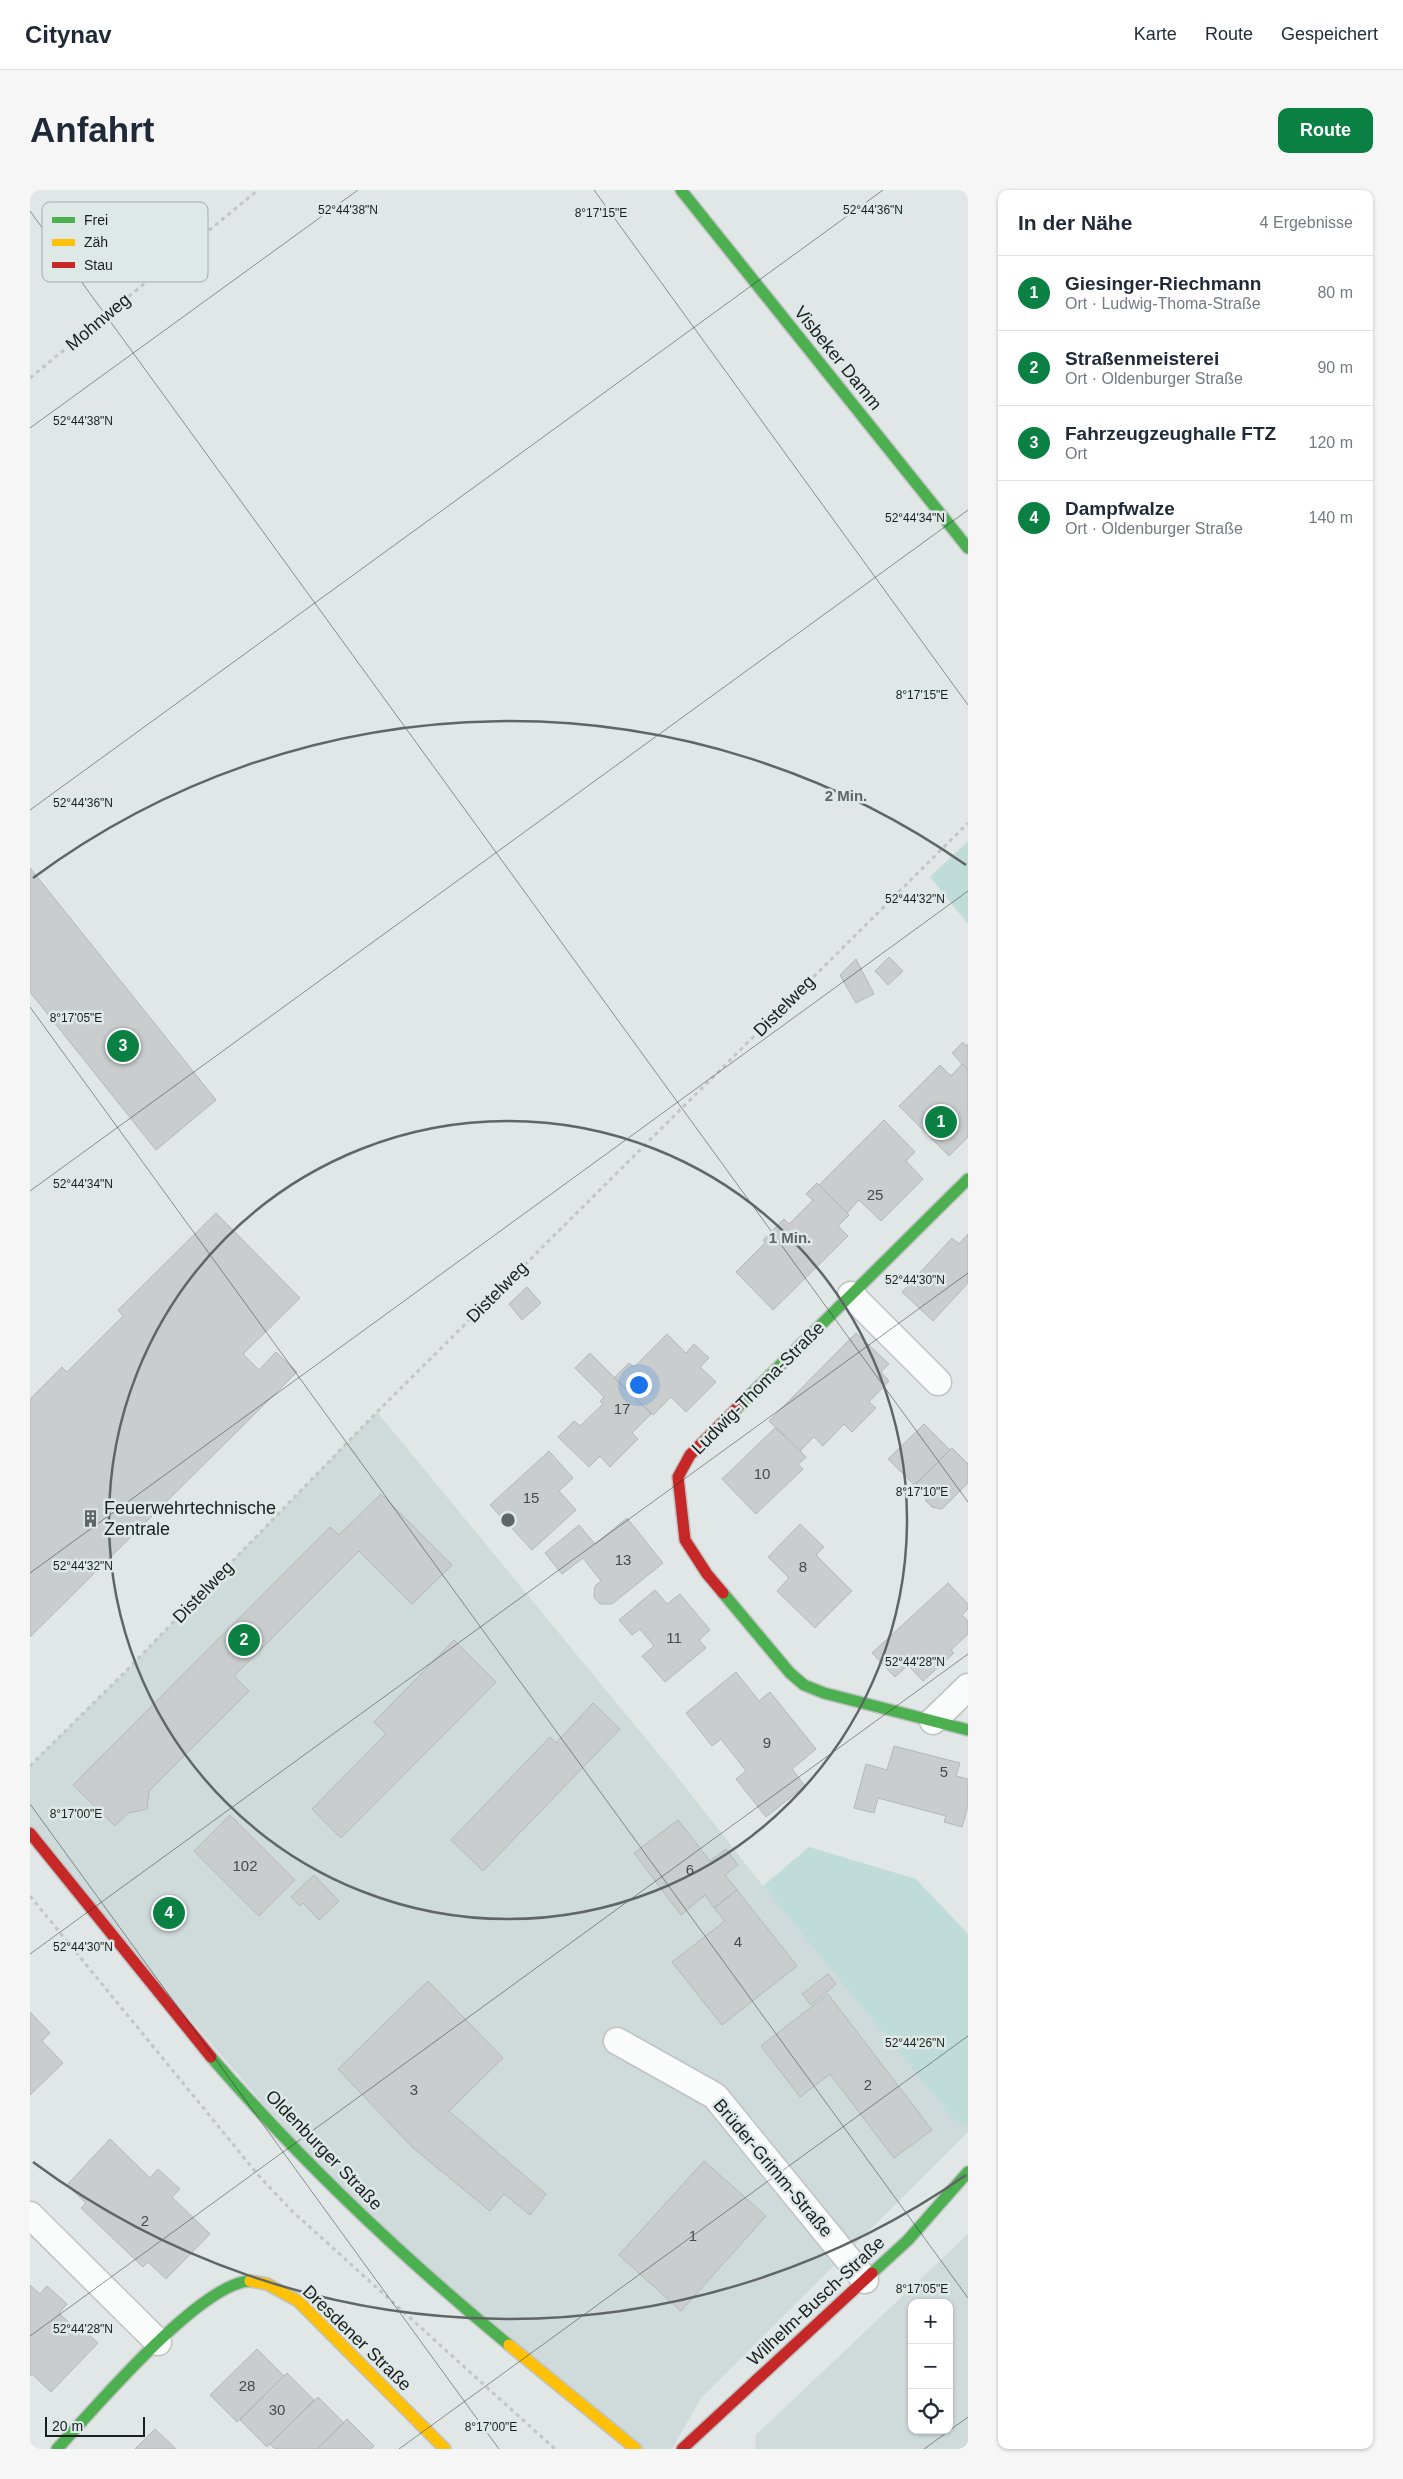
<!DOCTYPE html>
<html lang="de">
<head>
<meta charset="utf-8">
<style>
	:root { --surface:#fff; --page:#f6f6f7; --text:#1f2937; --muted:#747a83; --line:#e0e1e3; --accent:#0b8043 }
	body { margin:0; font-family:Helvetica,sans-serif; background:var(--page); color:var(--text) }
	.controls { position:absolute; right:15px; bottom:15px; display:grid; overflow:hidden; border-radius:10px; box-shadow:0 1px 4px #0004 }
	.controls button { width:45px; height:45px; display:grid; place-items:center; padding:0; border:0; border-bottom:1px solid var(--line); background:var(--surface); color:var(--text); font:25px sans-serif }
	.scale { position:absolute; left:15px; bottom:12px; width:100px; box-sizing:border-box; padding-left:5px; border:2px solid #1b1f1f; border-top:0; font-size:14px; line-height:18px; white-space:nowrap; color:#1b1f1f; -webkit-text-stroke:4px #dee9e7; paint-order:stroke }
	.you { position:absolute; left:608px; top:1194px; width:18px; height:18px; margin:-12px; border:4px solid #fff; border-radius:50%; background:#1a73e8; box-shadow:0 0 0 8px #1a73e833 }
	.badge { display:grid; place-items:center; width:32px; height:32px; border-radius:50%; background:var(--accent); color:#fff; font-size:16px; font-weight:700 }
	.pin { position:absolute; translate:-50% -50%; border:2px solid #fff; box-shadow:0 1px 5px #0006 }
	.list { margin:0; padding:0; list-style:none }
	h2 { display:flex; justify-content:space-between; align-items:center; height:65px; margin:0; padding:0 20px; font-size:21px }
	h2 small { font-size:16px; font-weight:400; color:var(--muted) }
	.list li { display:grid; grid-template-columns:32px 1fr auto; gap:15px; align-items:center; box-sizing:border-box; height:75px; padding:0 20px; border-top:1px solid var(--line) }
	.list b { display:block; font-size:19px; white-space:nowrap }
	.list p { margin:0; font-size:16px; white-space:nowrap; color:var(--muted) }
	.list em { font-size:16px; font-style:normal; color:var(--muted) }
	.icon { flex:none; width:28px; height:28px; fill:none; stroke:currentColor; stroke-width:2; stroke-linecap:round; stroke-linejoin:round }
	.map { position:relative; flex:none; width:938px; height:2259px; overflow:hidden; border-radius:10px }
	header { display:flex; align-items:center; gap:30px; box-sizing:border-box; height:70px; padding:0 25px; background:var(--surface); border-bottom:1px solid var(--line) }
	header strong { font-size:24px }
	nav { display:flex; gap:28px; margin-inline-start:auto; font-size:18px }
	.intro { display:flex; align-items:center; justify-content:space-between; box-sizing:border-box; height:120px; padding:0 30px }
	h1 { margin:0; font-size:35px }
	.button { padding:12px 22px; border-radius:10px; background:var(--accent); color:#fff; font-size:18px; font-weight:700 }
	main { display:flex; gap:30px; padding:0 30px }
	aside { flex:1; background:var(--surface); border-radius:10px; box-shadow:0 1px 4px #0004 }
	.map>svg:first-child { display:block }
	.built { fill:#cedbda; fill-rule:evenodd }
	.green { fill:#bfdcd9 }
	.building { fill:#c9cdcd; stroke:#b3b8b7 }
	.lines { fill:none; stroke-linecap:round; stroke-linejoin:round }
	.street-casing { stroke:#bfc3c3; stroke-width:29 }
	.fast-casing { stroke:#bfc3c3; stroke-width:14 }
	.slow-casing { stroke:#bfc3c3; stroke-width:14 }
	.jam-casing { stroke:#bfc3c3; stroke-width:14 }
	.path { stroke:#c3c6c5; stroke-width:3; stroke-dasharray:4 4; stroke-linecap:butt }
	.street { stroke:#fafbfb; stroke-width:26 }
	.fast { stroke:#4caf50; stroke-width:11 }
	.slow { stroke:#ffc107; stroke-width:11 }
	.jam { stroke:#c62828; stroke-width:11 }
	.ticks { fill:none; stroke:#1b1f1f; stroke-width:1; stroke-opacity:0.45 }
	.ring { fill:none; stroke:#606565; stroke-width:2.5 }
	.labels { text-anchor:middle; stroke-width:5; stroke-linejoin:round; paint-order:stroke }
	.number-label { font-size:15px; fill:#464a4a }
	.street-label { font-size:18px; fill:#1b1f1f; stroke:#dee9e7 }
	.poi-label { font-size:18px; fill:#1b1f1f; stroke:#dee9e7; text-anchor:start }
	.key { fill:#dee9e7; stroke:#a4acab; stroke-width:1 }
	.key-label { font-size:14px; fill:#1b1f1f }
	.ticks-label { font-size:12px; text-anchor:middle; fill:#1b1f1f; stroke:#dee9e7; stroke-width:5; stroke-linejoin:round; paint-order:stroke }
	.centre { fill:#606565; stroke:#dee9e7; stroke-width:2.5 }
	.ring-label { font-size:15px; text-anchor:middle; font-weight:bold; fill:#606565; stroke:#dee9e7; stroke-width:5; stroke-linejoin:round; paint-order:stroke }
</style>
</head>
<body>
<header>
<strong>Citynav</strong>
<nav><a>Karte</a><a>Route</a><a>Gespeichert</a></nav>
</header>
<div class="intro"><h1>Anfahrt</h1><a class="button">Route</a></div>
<main>
<div class="map">
<svg width="938" height="2259" viewBox="0 0 938 2259">
	<rect width="100%" height="100%" fill="#e1e6e6"/>
	<path class="built" d="M347,1222L645,1584L733,1696L923,1929L933,1936H938V1942L671,2208L642,2259H606L322,2017L0,1643V1576L97,1480Z
		M938,2044V2259H725L726,2245ZM882,2113H919V2240H882Z"/>
	<path class="green" d="M938,651V734L900,687Z
		M779,1657L886,1689L938,1744V1936H933L923,1929L733,1696Z"/>
	<path class="building" d="M0,678L186,910L126,960L0,802Z
		M859,767L873,781L858,795L845,781Z
		M826,769L844,804L826,813L810,785Z
		M933,852L936,856L938,854V880L922,863Z
		M932,874L938,880V947L919,966L869,916L910,875L921,886Z
		M854,930L885,962L876,971L893,989L851,1031L829,1010L817,1023L789,995Z
		M787,993L819,1025L808,1036L818,1046L743,1120L706,1082L735,1053L733,1050L754,1029L759,1034L783,1010L776,1004Z
		M186,1023L270,1108L213,1164L229,1180L246,1162L267,1182L0,1447V1209L32,1177L37,1182L93,1126L88,1120Z
		M938,1044V1093L903,1131L872,1102L922,1048L929,1054Z
		M497,1097L511,1113L492,1130L479,1114Z
		M826,1143L859,1174L851,1182L859,1191L839,1212L846,1218L822,1242L814,1234L793,1256L784,1247L770,1261L739,1231Z
		M637,1144L656,1163L664,1154L679,1168L670,1177L686,1192L656,1222L641,1207L623,1225L584,1188L599,1173L604,1177Z
		M560,1163L621,1224L602,1243L608,1249L580,1277L570,1266L559,1277L528,1247L544,1231L550,1236L573,1214L570,1211L574,1207L545,1178Z
		M894,1234L920,1260L884,1295L858,1269Z
		M746,1237L776,1267L768,1275L773,1279L726,1324L692,1289Z
		M922,1258L938,1274V1293L912,1319L902,1317L896,1311L895,1303L886,1294Z
		M519,1261L543,1288L529,1301L546,1320L502,1360L460,1315Z
		M351,1304L422,1375L382,1414L329,1361L204,1486L219,1501L119,1601L117,1619L98,1623L85,1636L43,1595L300,1337L309,1345Z
		M597,1328L633,1373L582,1414H570L564,1407L565,1396L571,1391L553,1368L532,1384L515,1363L549,1335L565,1354Z
		M770,1334L794,1357L786,1365L822,1401L785,1438L747,1401L759,1388L738,1367Z
		M918,1393L938,1414V1419L932,1425L938,1431V1444L921,1460L924,1463L893,1491L878,1475L865,1487L842,1463Z
		M625,1400L637,1414L650,1404L680,1440L669,1450L676,1458L635,1492L612,1466L624,1456L610,1439L602,1445L589,1430Z
		M424,1450L466,1492L311,1648L282,1619L356,1544L344,1532Z
		M706,1482L729,1511L740,1502L786,1559L762,1579L775,1596L736,1627L706,1589L716,1581L691,1549L682,1556L656,1523Z
		M563,1513L590,1539L453,1681L421,1650L520,1547L526,1553Z
		M864,1556L930,1573L926,1586L938,1589V1616L932,1637L914,1632L916,1626L848,1608L844,1623L824,1618L836,1574L857,1580Z
		M200,1625L265,1690L229,1726L164,1661Z
		M648,1630L680,1671L696,1659L708,1675L695,1685L707,1700L684,1718L675,1705L651,1725L604,1663Z
		M284,1685L309,1711L289,1730L273,1713L270,1716L261,1707Z
		M707,1700L767,1776L692,1835L642,1772L695,1731L684,1718Z
		M798,1784L806,1794L781,1815L772,1804Z
		M398,1791L473,1868L419,1921L516,2004L500,2025L474,2004L460,2021L382,1957L308,1879Z
		M798,1804L902,1940L864,1968L800,1884L770,1907L731,1856Z
		M0,1822L20,1843L12,1851L33,1873L0,1905Z
		M80,1949L120,1988L128,1979L150,1999L142,2007L180,2044L136,2089L118,2072L113,2077L51,2018L56,2013L37,1995Z
		M674,1971L736,2026L651,2121L589,2065Z
		M0,2095L10,2104L17,2096L37,2114L29,2123L50,2143L54,2140L68,2153L21,2202L2,2184L0,2186Z
		M227,2159L254,2186L207,2232L180,2205Z
		M257,2183L284,2210L237,2257L210,2230Z
		M288,2207L314,2233L287,2259H245L240,2254Z
		M317,2229L344,2256L341,2259H287Z
		M125,2239L146,2259H105Z"/>
	<g class="lines">
		<defs>
			<path id="street" d="M821,1105L908,1192
				M903,1531L938,1497
				M587,1851L685,1906L835,2090
				M0,2025L128,2152"/>
			<path id="fast" d="M651,0L938,358
				M707,1218L938,989
				M693,1403L760,1483L774,1495L794,1503L938,1540
				M181,1867C272,1972 372,2067 479,2155
				M842,2083L878,2050L938,1982
				M27,2259C63,2220 170,2093 220,2091"/>
			<path id="slow" d="M220,2091L237,2094L268,2111L415,2259
				M479,2155L606,2259"/>
			<path id="jam" d="M693,1403L677,1384L655,1350L648,1287L660,1265L707,1218
				M0,1643L181,1867
				M652,2259L842,2083"/>
		</defs>
		<use href="#street" class="street-casing"/>
		<use href="#fast" class="fast-casing"/>
		<use href="#slow" class="slow-casing"/>
		<use href="#jam" class="jam-casing"/>
		<path class="path" d="M0,188L228,0
			M0,1576L97,1480L347,1222L938,633
			M0,1706L229,1986L262,2021L525,2259"/>
		<use href="#street" class="street"/>
		<use href="#fast" class="fast"/>
		<use href="#slow" class="slow"/>
		<use href="#jam" class="jam"/>
	</g>
	<path class="ticks" d="M564,0L938,515M0,21L938,1312M0,238L328,0M0,620L853,0M0,817L938,2108M0,1001L938,320M0,1383L938,701M0,1614L469,2259M0,1764L938,1083M0,2146L938,1464M369,2259L938,1846M894,2259L938,2227"/>
	<g class="ring">
		<circle cx="478" cy="1330" r="399"/>
		<path d="M936 1985A799 799 0 0 1 3 1972M3 688A799 799 0 0 1 936 675"/>
	</g>
	<defs>
		<symbol id="building-bare" viewBox="-9 -9 18 18"><path d="M-4-6H4V6H1V3H-1V6H-4ZM-2.5-4.3h1.7v1.8h-1.7ZM.8-4.3h1.7v1.8H.8ZM-2.5-1h1.7V.8h-1.7ZM.8-1h1.7V.8H.8Z" fill="#606565" stroke="#dee9e7" stroke-width="2.5" paint-order="stroke"/></symbol>
	</defs>
	<g fill-rule="evenodd">
		<use href="#building-bare" x="48" y="1316" width="25" height="25"/>
	</g>
	<g class="labels">
		<g class="number-label">
			<text x="845" y="1010">25</text>
			<text x="592" y="1224">17</text>
			<text x="732" y="1289">10</text>
			<text x="501" y="1313">15</text>
			<text x="593" y="1375">13</text>
			<text x="773" y="1382">8</text>
			<text x="644" y="1453">11</text>
			<text x="737" y="1558">9</text>
			<text x="914" y="1587">5</text>
			<text x="215" y="1681">102</text>
			<text x="660" y="1685">6</text>
			<text x="708" y="1757">4</text>
			<text x="838" y="1900">2</text>
			<text x="384" y="1905">3</text>
			<text x="115" y="2036">2</text>
			<text x="663" y="2051">1</text>
			<text x="217" y="2201">28</text>
			<text x="247" y="2225">30</text>
		</g>
		<g class="street-label">
			<text transform="translate(68 132) rotate(-40)" y="6">Mohnweg</text>
			<text transform="translate(808 168) rotate(51)" y="6">Visbeker Damm</text>
			<text transform="translate(754 816) rotate(-45)" y="6">Distelweg</text>
			<text transform="translate(467 1102) rotate(-45)" y="6">Distelweg</text>
			<text transform="translate(728 1198) rotate(-45)" y="6">Ludwig-Thoma-Straße</text>
			<text transform="translate(173 1402) rotate(-46)" y="6">Distelweg</text>
			<text transform="translate(294 1960) rotate(46)" y="6">Oldenburger Straße</text>
			<text transform="translate(743 1978) rotate(50)" y="6">Brüder-Grimm-Straße</text>
			<text transform="translate(786 2111) rotate(-43)" y="6">Wilhelm-Busch-Straße</text>
			<text transform="translate(327 2148) rotate(44)" y="6">Dresdener Straße</text>
		</g>
		<g class="poi-label">
			<text x="74" y="1324">Feuerwehrtechnische<tspan x="74" dy="21">Zentrale</tspan></text>
		</g>
	</g>
	<rect x="12" y="12" width="166" height="80" rx="8" class="key"/>
	<rect x="22" y="27" width="23" height="6" fill="#4caf50"/>
	<rect x="22" y="49" width="23" height="7" fill="#ffc107"/>
	<rect x="22" y="72" width="23" height="6" fill="#c62828"/>
	<g class="key-label">
		<text x="54" y="35">Frei</text>
		<text x="54" y="57">Zäh</text>
		<text x="54" y="80">Stau</text>
	</g>
	<g class="ticks-label">
		<text x="318" y="24">52°44'38"N</text>
		<text x="843" y="24">52°44'36"N</text>
		<text x="571" y="27">8°17'15"E</text>
		<text x="53" y="235">52°44'38"N</text>
		<text x="885" y="332">52°44'34"N</text>
		<text x="892" y="509">8°17'15"E</text>
		<text x="53" y="617">52°44'36"N</text>
		<text x="885" y="713">52°44'32"N</text>
		<text x="46" y="832">8°17'05"E</text>
		<text x="53" y="998">52°44'34"N</text>
		<text x="885" y="1094">52°44'30"N</text>
		<text x="892" y="1306">8°17'10"E</text>
		<text x="53" y="1380">52°44'32"N</text>
		<text x="885" y="1476">52°44'28"N</text>
		<text x="46" y="1628">8°17'00"E</text>
		<text x="53" y="1761">52°44'30"N</text>
		<text x="885" y="1857">52°44'26"N</text>
		<text x="892" y="2103">8°17'05"E</text>
		<text x="53" y="2143">52°44'28"N</text>
		<text x="461" y="2241">8°17'00"E</text>
	</g>
	<circle cx="478" cy="1330" r="8" class="centre"/>
	<g class="ring-label">
		<text x="816" y="611">2 Min.</text>
		<text x="760" y="1053">1 Min.</text>
	</g>
</svg>
<div class="controls">
<button>+</button>
<button>−</button>
<button><svg class="icon" aria-label="locate" viewBox="0 0 24 24"><circle cx="12" cy="12" r="6"/><path d="M12 2v4M12 18v4M2 12h4M18 12h4"/></svg></button>
</div>
<div class="scale">20 m</div>
<div class="you"></div>
<div class="pin badge" style="left:911px;top:932px">1</div>
<div class="pin badge" style="left:214px;top:1450px">2</div>
<div class="pin badge" style="left:93px;top:856px">3</div>
<div class="pin badge" style="left:139px;top:1723px">4</div>
</div>
<aside>
<h2>In der Nähe<small>4 Ergebnisse</small></h2>
<ul class="list">
<li><span class="badge">1</span><div><b>Giesinger-Riechmann</b><p>Ort · Ludwig-Thoma-Straße</p></div><em>80 m</em></li>
<li><span class="badge">2</span><div><b>Straßenmeisterei</b><p>Ort · Oldenburger Straße</p></div><em>90 m</em></li>
<li><span class="badge">3</span><div><b>Fahrzeugzeughalle FTZ</b><p>Ort</p></div><em>120 m</em></li>
<li><span class="badge">4</span><div><b>Dampfwalze</b><p>Ort · Oldenburger Straße</p></div><em>140 m</em></li>
</ul>
</aside>
</main>
</body>
</html>
